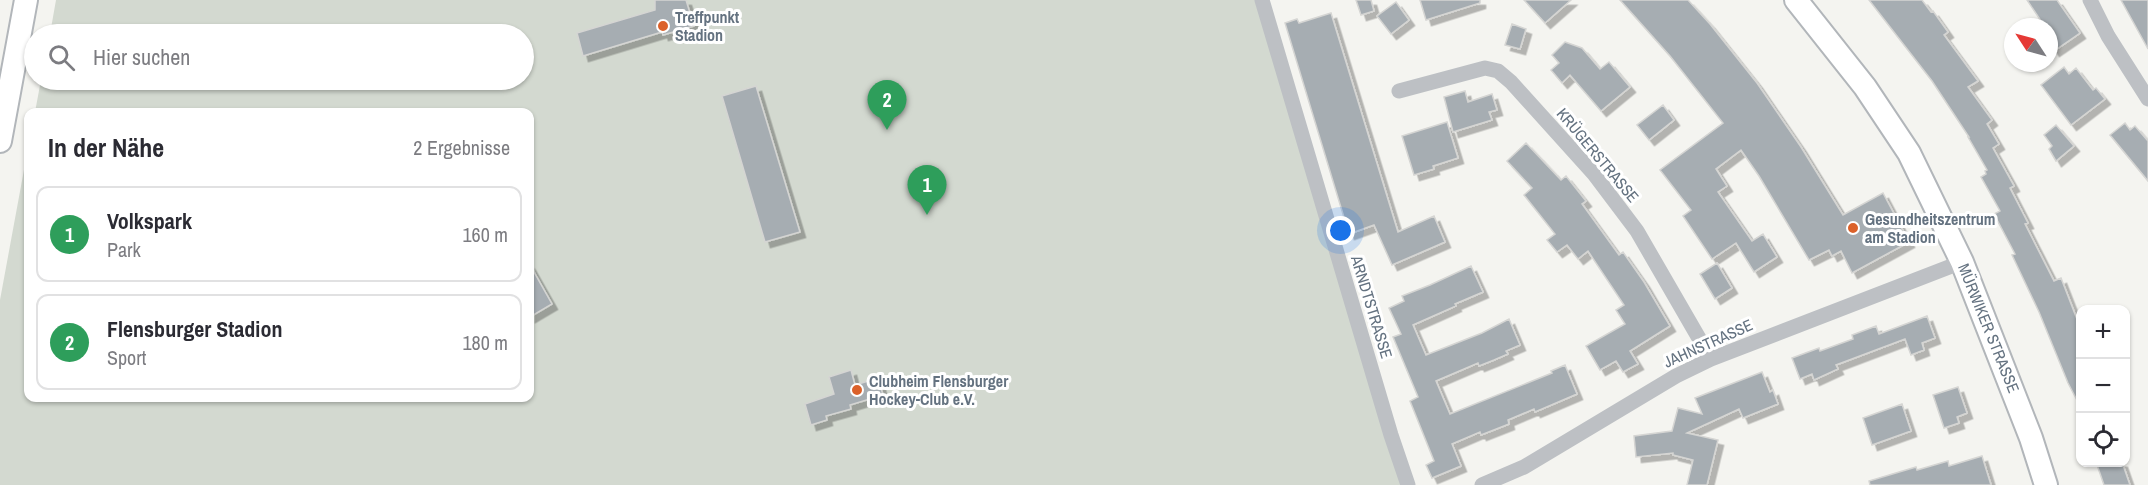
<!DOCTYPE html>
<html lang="de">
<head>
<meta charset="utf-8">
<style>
	:root { --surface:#fff; --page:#f7f7f7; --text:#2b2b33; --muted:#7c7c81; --line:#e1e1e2; --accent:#db612a }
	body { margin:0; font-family:"Archivo Narrow",sans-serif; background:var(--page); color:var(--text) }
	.controls { position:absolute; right:18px; bottom:18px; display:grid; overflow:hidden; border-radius:12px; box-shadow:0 2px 4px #0004 }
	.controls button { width:54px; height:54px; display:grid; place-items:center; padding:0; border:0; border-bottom:2px solid var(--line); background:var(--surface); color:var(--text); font:30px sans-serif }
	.compass { position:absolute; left:2004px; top:18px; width:54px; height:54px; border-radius:50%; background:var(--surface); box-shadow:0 2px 4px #0004; rotate:306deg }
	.you { position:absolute; left:1341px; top:231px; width:21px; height:21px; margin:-15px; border:4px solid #fff; border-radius:50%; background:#1a73e8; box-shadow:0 0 0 9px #1a73e833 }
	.badge { display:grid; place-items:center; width:39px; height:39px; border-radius:50%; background:var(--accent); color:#fff; font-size:20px; font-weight:700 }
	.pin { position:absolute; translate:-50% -50px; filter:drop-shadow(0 2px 3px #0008) }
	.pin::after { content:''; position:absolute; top:32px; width:21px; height:18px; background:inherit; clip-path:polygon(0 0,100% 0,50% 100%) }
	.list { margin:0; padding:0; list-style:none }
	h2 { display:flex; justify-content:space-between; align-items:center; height:78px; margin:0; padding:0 24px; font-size:26px }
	h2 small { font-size:20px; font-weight:400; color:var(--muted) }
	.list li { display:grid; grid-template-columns:39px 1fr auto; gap:18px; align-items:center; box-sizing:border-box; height:96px; margin:0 12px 12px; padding:0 12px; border:2px solid var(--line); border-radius:12px }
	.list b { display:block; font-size:22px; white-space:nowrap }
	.list p { margin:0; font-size:20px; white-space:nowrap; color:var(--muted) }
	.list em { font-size:20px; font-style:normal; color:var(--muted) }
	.icon { flex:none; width:33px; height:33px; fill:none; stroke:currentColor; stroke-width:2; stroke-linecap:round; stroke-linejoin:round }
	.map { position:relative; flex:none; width:2148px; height:485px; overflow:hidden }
	.search { position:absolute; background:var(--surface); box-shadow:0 2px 4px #0004; left:24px; top:24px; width:510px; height:66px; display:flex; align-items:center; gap:15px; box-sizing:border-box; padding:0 21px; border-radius:33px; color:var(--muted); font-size:22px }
	.panel { position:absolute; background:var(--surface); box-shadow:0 2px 4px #0004; left:24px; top:108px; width:510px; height:294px; border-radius:12px }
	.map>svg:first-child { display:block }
	.green { fill:#d3d9d0 }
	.building { fill:#a6adb2; stroke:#d5d5d3; stroke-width:1.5; filter:url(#shadow) }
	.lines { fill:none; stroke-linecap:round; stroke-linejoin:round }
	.secondary-casing { stroke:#b2b6ba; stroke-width:26 }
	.street { stroke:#bdc0c4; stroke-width:15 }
	.secondary { stroke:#fff; stroke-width:22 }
	.poi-dot { fill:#db612a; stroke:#fff; stroke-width:2 }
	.labels { text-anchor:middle; stroke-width:6; stroke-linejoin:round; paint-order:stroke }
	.poi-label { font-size:16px; font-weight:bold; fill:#647280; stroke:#fff; text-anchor:start }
	.street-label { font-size:16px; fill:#647280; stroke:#fff }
</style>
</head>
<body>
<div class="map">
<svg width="2148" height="485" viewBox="0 0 2148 485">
	<defs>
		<filter id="shadow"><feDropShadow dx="5.5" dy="5.5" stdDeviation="0" flood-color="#0004"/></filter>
	</defs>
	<rect width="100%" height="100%" fill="#f4f4f0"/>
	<path class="green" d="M56,0H1263L1407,485H0V300L28,148V398H530V112H35L41,80H524V34H50Z"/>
	<path class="building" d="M655,0H686L694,26L663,35L662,32L583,56L577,33L655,10Z
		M1356,0H1371L1374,11L1361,15Z
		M1420,0H1480V3L1426,20Z
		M1524,0H1571L1545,23Z
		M1620,0H1688L1710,24L1757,83L1801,147L1843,215L1883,193L1909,242L1852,273L1841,251L1832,256L1829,250L1809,260L1759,176L1741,150L1716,169L1727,186L1718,192L1752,241L1763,234L1777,257L1754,272L1736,243L1712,259L1683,216L1691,210L1660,170L1723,123L1670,56Z
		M1869,0H1922L1931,12L1933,11L1948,32L1944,35L1978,81L1968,87L1992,120L1987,124L1999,144L1993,148L2014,186L2010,188L2028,223L2025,224L2054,281L2061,278L2080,327V406L2068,383L2039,312L2012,255L2015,254L1994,214L2000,211L1981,177L1986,174L1985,171L1987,170L1968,137H1969L1932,81Z
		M2027,0H2057L2080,33L2054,51L2049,43V27H2045Z
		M2121,0H2148V49Z
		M1396,2L1409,20L1391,34L1377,16Z
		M1331,13L1398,232L1434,216L1445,242L1392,265L1374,225L1349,234L1285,23L1297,19L1299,23Z
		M1512,24L1526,29L1520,49L1505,45Z
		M1565,42L1582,48L1600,69L1609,62L1630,87L1601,111L1570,75L1562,83L1551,70L1559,63L1552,55Z
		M2064,67L2069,74L2076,68L2093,90L2096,88L2105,99L2071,125L2041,85Z
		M756,86L800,232L765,242L722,96Z
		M1465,91L1468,102L1492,94L1497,110L1489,112L1492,120L1453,132L1444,97Z
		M1663,105L1674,120L1649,140L1637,125Z
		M1447,122L1458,158L1433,166L1434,169L1414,175L1402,136Z
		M2125,123L2130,130L2135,126L2148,141V181L2110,135Z
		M2056,125L2074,146L2056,161L2049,149L2052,146L2044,135Z
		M1526,143L1561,180L1566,176L1586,201L1582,204L1619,255L1623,252L1644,282L1670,326L1630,351L1638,364L1623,372L1616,361L1600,370L1586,346L1625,324L1616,310L1624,305L1588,251L1578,259L1567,245L1557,252L1547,240L1555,234L1524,195L1532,188L1507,161Z
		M1717,263L1732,288L1715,299L1700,274Z
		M530,265L552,304L530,317Z
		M1471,266L1483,292L1455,304L1456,306L1413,325L1426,355L1482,333L1509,319L1520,345L1506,351L1508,354L1494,360L1479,366L1478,363L1436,381L1450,414L1552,373L1551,371L1565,365L1577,394L1535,412L1534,409L1508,420L1509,424L1481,435L1480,432L1452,444L1461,466L1432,478L1426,465L1434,461L1410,401L1418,397L1393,337L1401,334L1389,308L1404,301L1402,296L1430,285Z
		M1927,316L1935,338L1922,343L1924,350L1911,355L1905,339L1836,365L1838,369L1814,380L1812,374L1800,379L1792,358L1819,348L1820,351L1853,339L1852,335L1876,326L1879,334Z
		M851,370L855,385L878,378L883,395L850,405L851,409L826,416L827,420L811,425L805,404L834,394L829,377Z
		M1762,372L1770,392L1773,390L1778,404L1743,418L1739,409L1687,433L1718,440L1707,485H1687L1693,460L1673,455V453L1636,457L1634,436L1672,431L1678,408L1702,414L1695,398Z
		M1958,387L1967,413L1957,417L1959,423L1944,428L1933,395Z
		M1902,404L1911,431L1872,445L1863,418Z
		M1982,456L1991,485H1870L1869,481L1916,467L1917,470L1948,461L1949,466Z
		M2096,462H2122L2130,485H2104Z"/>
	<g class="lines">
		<defs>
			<path id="secondary" d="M1796,0L1865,87L1909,153L1962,262L2031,438L2046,485
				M0,141L26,0"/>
		</defs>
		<use href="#secondary" class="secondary-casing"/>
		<path class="street" d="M1262,0L1391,435L1408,485
			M2090,0L2108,36L2148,99
			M1399,91L1485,68L1498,71L1511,82L1594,174L1637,231L1711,359
			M1482,485L1524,467L1676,376L1711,359L1962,262"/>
		<use href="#secondary" class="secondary"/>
	</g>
	<g class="poi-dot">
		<circle cx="663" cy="26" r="6"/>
		<circle cx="1853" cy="228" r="6"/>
		<circle cx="857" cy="390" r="6"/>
	</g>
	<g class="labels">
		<g class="poi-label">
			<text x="675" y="23">Treffpunkt<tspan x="675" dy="18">Stadion</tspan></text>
			<text x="1865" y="225">Gesundheitszentrum<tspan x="1865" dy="18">am Stadion</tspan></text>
			<text x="869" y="387">Clubheim Flensburger<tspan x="869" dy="18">Hockey-Club e.V.</tspan></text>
		</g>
		<g class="street-label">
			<text transform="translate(1598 155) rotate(50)" y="6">KRÜGERSTRASSE</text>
			<text transform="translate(1372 307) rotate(73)" y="6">ARNDTSTRASSE</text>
			<text transform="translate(1989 328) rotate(68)" y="6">MÜRWIKER STRASSE</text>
			<text transform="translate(1708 343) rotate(-24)" y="6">JAHNSTRASSE</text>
		</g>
	</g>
</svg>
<div class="controls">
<button>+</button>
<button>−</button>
<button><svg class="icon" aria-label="locate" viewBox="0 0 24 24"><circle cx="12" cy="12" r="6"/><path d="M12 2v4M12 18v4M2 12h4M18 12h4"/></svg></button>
</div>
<svg class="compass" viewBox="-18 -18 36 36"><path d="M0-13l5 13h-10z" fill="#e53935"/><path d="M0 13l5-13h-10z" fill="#7c7c81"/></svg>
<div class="you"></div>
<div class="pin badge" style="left:927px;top:215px;background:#2e9e5b">1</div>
<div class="pin badge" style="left:887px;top:130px;background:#2e9e5b">2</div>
<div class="search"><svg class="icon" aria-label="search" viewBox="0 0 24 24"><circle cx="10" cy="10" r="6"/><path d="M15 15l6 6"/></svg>Hier suchen</div>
<section class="panel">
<h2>In der Nähe<small>2 Ergebnisse</small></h2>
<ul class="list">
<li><span class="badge" style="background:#2e9e5b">1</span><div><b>Volkspark</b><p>Park</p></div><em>160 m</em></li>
<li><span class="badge" style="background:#2e9e5b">2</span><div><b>Flensburger Stadion</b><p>Sport</p></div><em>180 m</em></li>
</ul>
</section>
</div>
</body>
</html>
